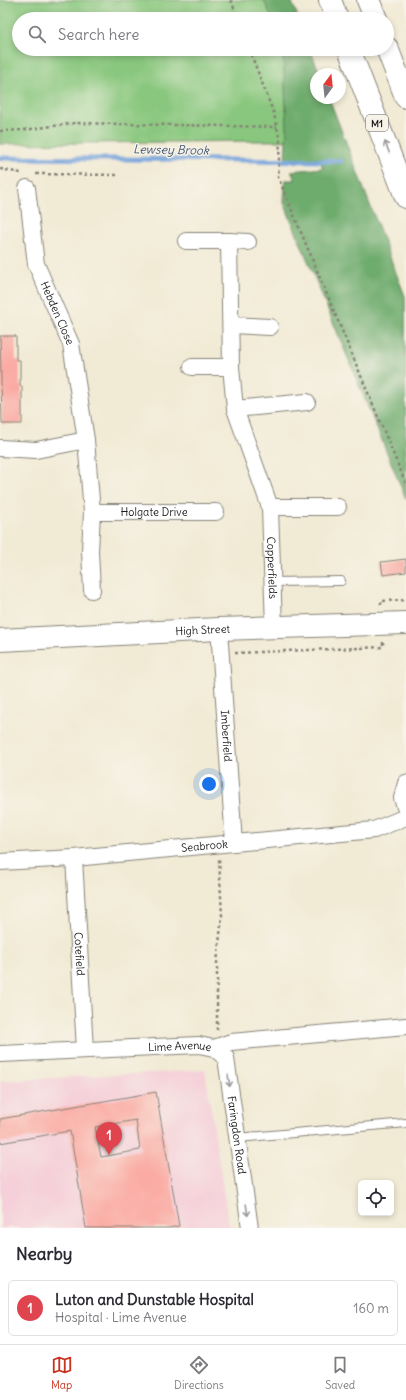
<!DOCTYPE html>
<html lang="en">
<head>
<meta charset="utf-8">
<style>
	:root { --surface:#fff; --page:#f7f7f7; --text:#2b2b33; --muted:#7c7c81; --line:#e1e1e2; --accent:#c8321e }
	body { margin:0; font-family:Delius,sans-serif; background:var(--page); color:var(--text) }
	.controls { position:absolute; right:12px; bottom:12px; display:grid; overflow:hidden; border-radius:6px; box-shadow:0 2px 6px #0003 }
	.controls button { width:36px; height:36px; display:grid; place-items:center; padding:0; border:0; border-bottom:1px solid var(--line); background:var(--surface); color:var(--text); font:20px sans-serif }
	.compass { position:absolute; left:310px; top:68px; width:36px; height:36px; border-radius:50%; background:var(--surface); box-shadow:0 2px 6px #0003; rotate:15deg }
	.you { position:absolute; left:209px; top:784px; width:14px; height:14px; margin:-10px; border:3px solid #fff; border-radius:50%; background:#1a73e8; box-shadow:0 0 0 6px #1a73e833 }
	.badge { display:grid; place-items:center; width:26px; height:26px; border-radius:50%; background:var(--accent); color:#fff; font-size:13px; font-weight:700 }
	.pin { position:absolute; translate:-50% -33px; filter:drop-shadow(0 1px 2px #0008) }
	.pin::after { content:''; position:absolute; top:21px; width:14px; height:12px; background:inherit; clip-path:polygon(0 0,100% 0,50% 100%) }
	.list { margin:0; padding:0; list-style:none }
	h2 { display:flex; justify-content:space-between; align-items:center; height:52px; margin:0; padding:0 16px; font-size:17px }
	h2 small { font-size:13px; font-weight:400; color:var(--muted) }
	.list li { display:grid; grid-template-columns:26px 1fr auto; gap:12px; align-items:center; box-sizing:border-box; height:56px; margin:0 8px 8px; padding:0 8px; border:1px solid var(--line); border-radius:6px }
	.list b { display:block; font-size:15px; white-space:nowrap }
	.list p { margin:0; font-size:13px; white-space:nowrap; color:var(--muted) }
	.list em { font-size:13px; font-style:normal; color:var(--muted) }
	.icon { flex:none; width:22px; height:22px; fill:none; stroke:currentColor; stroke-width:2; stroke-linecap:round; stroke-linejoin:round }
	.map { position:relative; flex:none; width:406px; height:1228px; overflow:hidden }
	.search { position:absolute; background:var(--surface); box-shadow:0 2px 6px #0003; left:12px; right:12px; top:12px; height:44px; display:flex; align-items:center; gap:10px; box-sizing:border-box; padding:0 14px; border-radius:22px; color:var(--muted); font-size:15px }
	.sheet { height:116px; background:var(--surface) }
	nav { display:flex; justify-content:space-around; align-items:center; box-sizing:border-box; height:56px; border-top:1px solid var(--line); background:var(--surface); font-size:11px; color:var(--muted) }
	nav a { display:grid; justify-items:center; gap:2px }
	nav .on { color:var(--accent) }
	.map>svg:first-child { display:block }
	.built { fill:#f5cfd9 }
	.green { fill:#89c77e; stroke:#52724d }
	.forest { fill:#6eac6d; stroke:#456444 }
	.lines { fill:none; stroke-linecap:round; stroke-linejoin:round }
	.stream { stroke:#72a1db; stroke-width:5 }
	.building { fill:#faaca4; fill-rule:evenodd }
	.lane-casing { stroke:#868378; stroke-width:10 }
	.street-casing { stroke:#868378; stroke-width:18 }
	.secondary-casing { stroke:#868378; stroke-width:24 }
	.highway-casing { stroke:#868378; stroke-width:24 }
	.path { stroke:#868378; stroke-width:2.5; stroke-dasharray:3 3; stroke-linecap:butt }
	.lane { stroke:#fff; stroke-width:8 }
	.street { stroke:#fff; stroke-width:16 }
	.secondary { stroke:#fff; stroke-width:22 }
	.highway { stroke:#fff; stroke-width:22 }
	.oneway { stroke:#999 }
	.labels { text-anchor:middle; stroke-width:3; stroke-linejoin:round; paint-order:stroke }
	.shield { fill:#f7f3e8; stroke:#5e5c59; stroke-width:1 }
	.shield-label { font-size:10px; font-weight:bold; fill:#1c1c1c }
	.street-label { font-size:11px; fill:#1c1c1c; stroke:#f7f3e8 }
	.water-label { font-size:12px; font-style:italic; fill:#435872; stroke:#f7f3e8 }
</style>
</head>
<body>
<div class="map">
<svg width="406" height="1228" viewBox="0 0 406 1228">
	<rect width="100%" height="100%" fill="#f7f3e8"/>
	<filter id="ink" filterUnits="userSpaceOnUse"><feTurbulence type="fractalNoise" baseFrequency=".025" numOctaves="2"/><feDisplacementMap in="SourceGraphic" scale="8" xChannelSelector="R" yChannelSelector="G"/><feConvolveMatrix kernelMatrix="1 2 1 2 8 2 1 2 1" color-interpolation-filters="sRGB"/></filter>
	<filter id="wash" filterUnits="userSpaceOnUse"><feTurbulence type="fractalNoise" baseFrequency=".012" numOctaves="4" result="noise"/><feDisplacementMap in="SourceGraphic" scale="16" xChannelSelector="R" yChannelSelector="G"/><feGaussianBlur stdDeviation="0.9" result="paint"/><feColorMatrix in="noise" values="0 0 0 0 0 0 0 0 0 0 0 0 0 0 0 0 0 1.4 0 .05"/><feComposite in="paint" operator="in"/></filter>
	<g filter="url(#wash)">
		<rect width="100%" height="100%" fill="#f1ead4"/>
		<path class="built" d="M205,1070L229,1228H0V1081Z"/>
		<path class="green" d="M0,0H287L295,19H19V49H307L316,74V98L345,140L0,144Z"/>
		<path class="forest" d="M264,0H291L299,19H272Z
			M283,49H310L320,74H316V98H329L405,296L406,499L284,203L285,180H295L291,171L323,168L319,159L288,163L285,156L287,129Z"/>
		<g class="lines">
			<path class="stream" d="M0,158L341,161"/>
		</g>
		<g id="blocks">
			<path class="building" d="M0,336H16V360H20V386H22V424H2Z
				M406,559V572L383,575L381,562Z
				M156,1092L179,1226L169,1228H86L70,1131L0,1143V1119ZM136,1120L140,1150L101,1157L95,1127Z"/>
		</g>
	</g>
	<g filter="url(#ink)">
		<use href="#blocks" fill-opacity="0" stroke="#868378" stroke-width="1"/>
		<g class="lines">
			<defs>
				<path id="lane" d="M273,582L341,581
					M237,1138L406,1123"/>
				<g id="street">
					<path id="s1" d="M27,188L36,264L71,344L86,440"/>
					<path id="s2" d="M186,241H229L231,367L235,409L270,507L274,628"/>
					<path d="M229,241L248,242"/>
					<path d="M231,325L270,327"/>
					<path d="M192,367H231"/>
					<path d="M235,409L307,402"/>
					<path d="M0,448L36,450L86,440L92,512L90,551L92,590"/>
					<path d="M270,507H338"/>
					<path id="s3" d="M92,512H216"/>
					<path id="s4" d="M219,629L234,843"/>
					<path d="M406,783L402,798L406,810"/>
					<path id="s5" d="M74,858L85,1050"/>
					<path id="s6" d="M0,862L74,858L374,830L406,817"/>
					<path d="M214,1048L231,1042L406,1026"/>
					<path id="s7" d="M0,1054L199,1045L214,1048L226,1058L250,1228"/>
				</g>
				<g id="secondary">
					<path id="s8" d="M0,640L219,629L406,623"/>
				</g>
				<path id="highway" d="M330,0L337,19
					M368,0L376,19
					M387,48L406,97
					M349,49L406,197"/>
			</defs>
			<use href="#lane" class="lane-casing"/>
			<use href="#street" class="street-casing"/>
			<use href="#secondary" class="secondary-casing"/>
			<use href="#highway" class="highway-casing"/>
			<path class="path" d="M231,0L238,19
				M249,49L274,114L280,141L278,177L406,484
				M0,131L24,130L75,123L277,127
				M0,169L21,173
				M36,174L117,175
				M381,605V601L406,600
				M235,653L383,647V642
				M217,1030V963L222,916L219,859"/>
			<use href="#lane" class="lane"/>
			<use href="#street" class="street"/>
			<use href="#secondary" class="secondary"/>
			<use href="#highway" class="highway"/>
		</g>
		<defs><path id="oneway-shaft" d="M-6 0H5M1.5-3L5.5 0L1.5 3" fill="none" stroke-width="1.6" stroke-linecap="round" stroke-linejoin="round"/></defs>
		<g class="oneway">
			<use href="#oneway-shaft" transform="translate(387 147) rotate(-111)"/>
			<use href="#oneway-shaft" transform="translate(229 1081) rotate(82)"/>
			<use href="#oneway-shaft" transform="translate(247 1210) rotate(82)"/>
		</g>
	</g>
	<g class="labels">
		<rect class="shield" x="366" y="115" width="22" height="16" rx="3"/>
		<g class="shield-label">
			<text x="377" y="127">M1</text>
		</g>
		<g class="street-label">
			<text dy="4" stroke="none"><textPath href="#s1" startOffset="130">Hebden Close</textPath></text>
			<text dy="4" stroke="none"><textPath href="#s3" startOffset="62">Holgate Drive</textPath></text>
			<text dy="4" stroke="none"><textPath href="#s2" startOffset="376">Copperfields</textPath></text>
			<text dy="4" stroke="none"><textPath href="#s8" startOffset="203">High Street</textPath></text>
			<text dy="4" stroke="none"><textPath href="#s4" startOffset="107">Imberfield</textPath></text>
			<text dy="4" stroke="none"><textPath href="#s6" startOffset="205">Seabrook</textPath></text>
			<text dy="4" stroke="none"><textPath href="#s5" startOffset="96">Cotefield</textPath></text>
			<text dy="4" stroke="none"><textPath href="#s7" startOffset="180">Lime Avenue</textPath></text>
			<text dy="4" stroke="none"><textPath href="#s7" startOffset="308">Faringdon Road</textPath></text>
		</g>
		<g class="water-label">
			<text transform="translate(171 150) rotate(1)" y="4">Lewsey Brook</text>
		</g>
	</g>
</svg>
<div class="controls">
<button><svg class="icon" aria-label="locate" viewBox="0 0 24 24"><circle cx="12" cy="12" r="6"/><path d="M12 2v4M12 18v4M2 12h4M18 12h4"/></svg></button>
</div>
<svg class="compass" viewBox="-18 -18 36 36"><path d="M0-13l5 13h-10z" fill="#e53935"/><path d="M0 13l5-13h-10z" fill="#7c7c81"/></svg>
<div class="you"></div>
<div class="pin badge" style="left:109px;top:1155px;background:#e0444e">1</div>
<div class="search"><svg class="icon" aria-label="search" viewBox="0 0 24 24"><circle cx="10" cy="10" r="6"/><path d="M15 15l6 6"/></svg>Search here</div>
</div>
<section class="sheet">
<h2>Nearby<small></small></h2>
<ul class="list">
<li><span class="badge" style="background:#e0444e">1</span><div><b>Luton and Dunstable Hospital</b><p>Hospital · Lime Avenue</p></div><em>160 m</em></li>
</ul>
</section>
<nav>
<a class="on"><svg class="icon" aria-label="map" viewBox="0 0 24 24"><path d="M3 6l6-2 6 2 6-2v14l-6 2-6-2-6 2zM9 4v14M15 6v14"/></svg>Map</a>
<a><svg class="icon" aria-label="directions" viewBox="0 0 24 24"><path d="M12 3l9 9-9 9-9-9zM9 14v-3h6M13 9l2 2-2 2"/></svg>Directions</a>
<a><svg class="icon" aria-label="saved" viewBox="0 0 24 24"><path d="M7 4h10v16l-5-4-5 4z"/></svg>Saved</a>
</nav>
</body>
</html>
